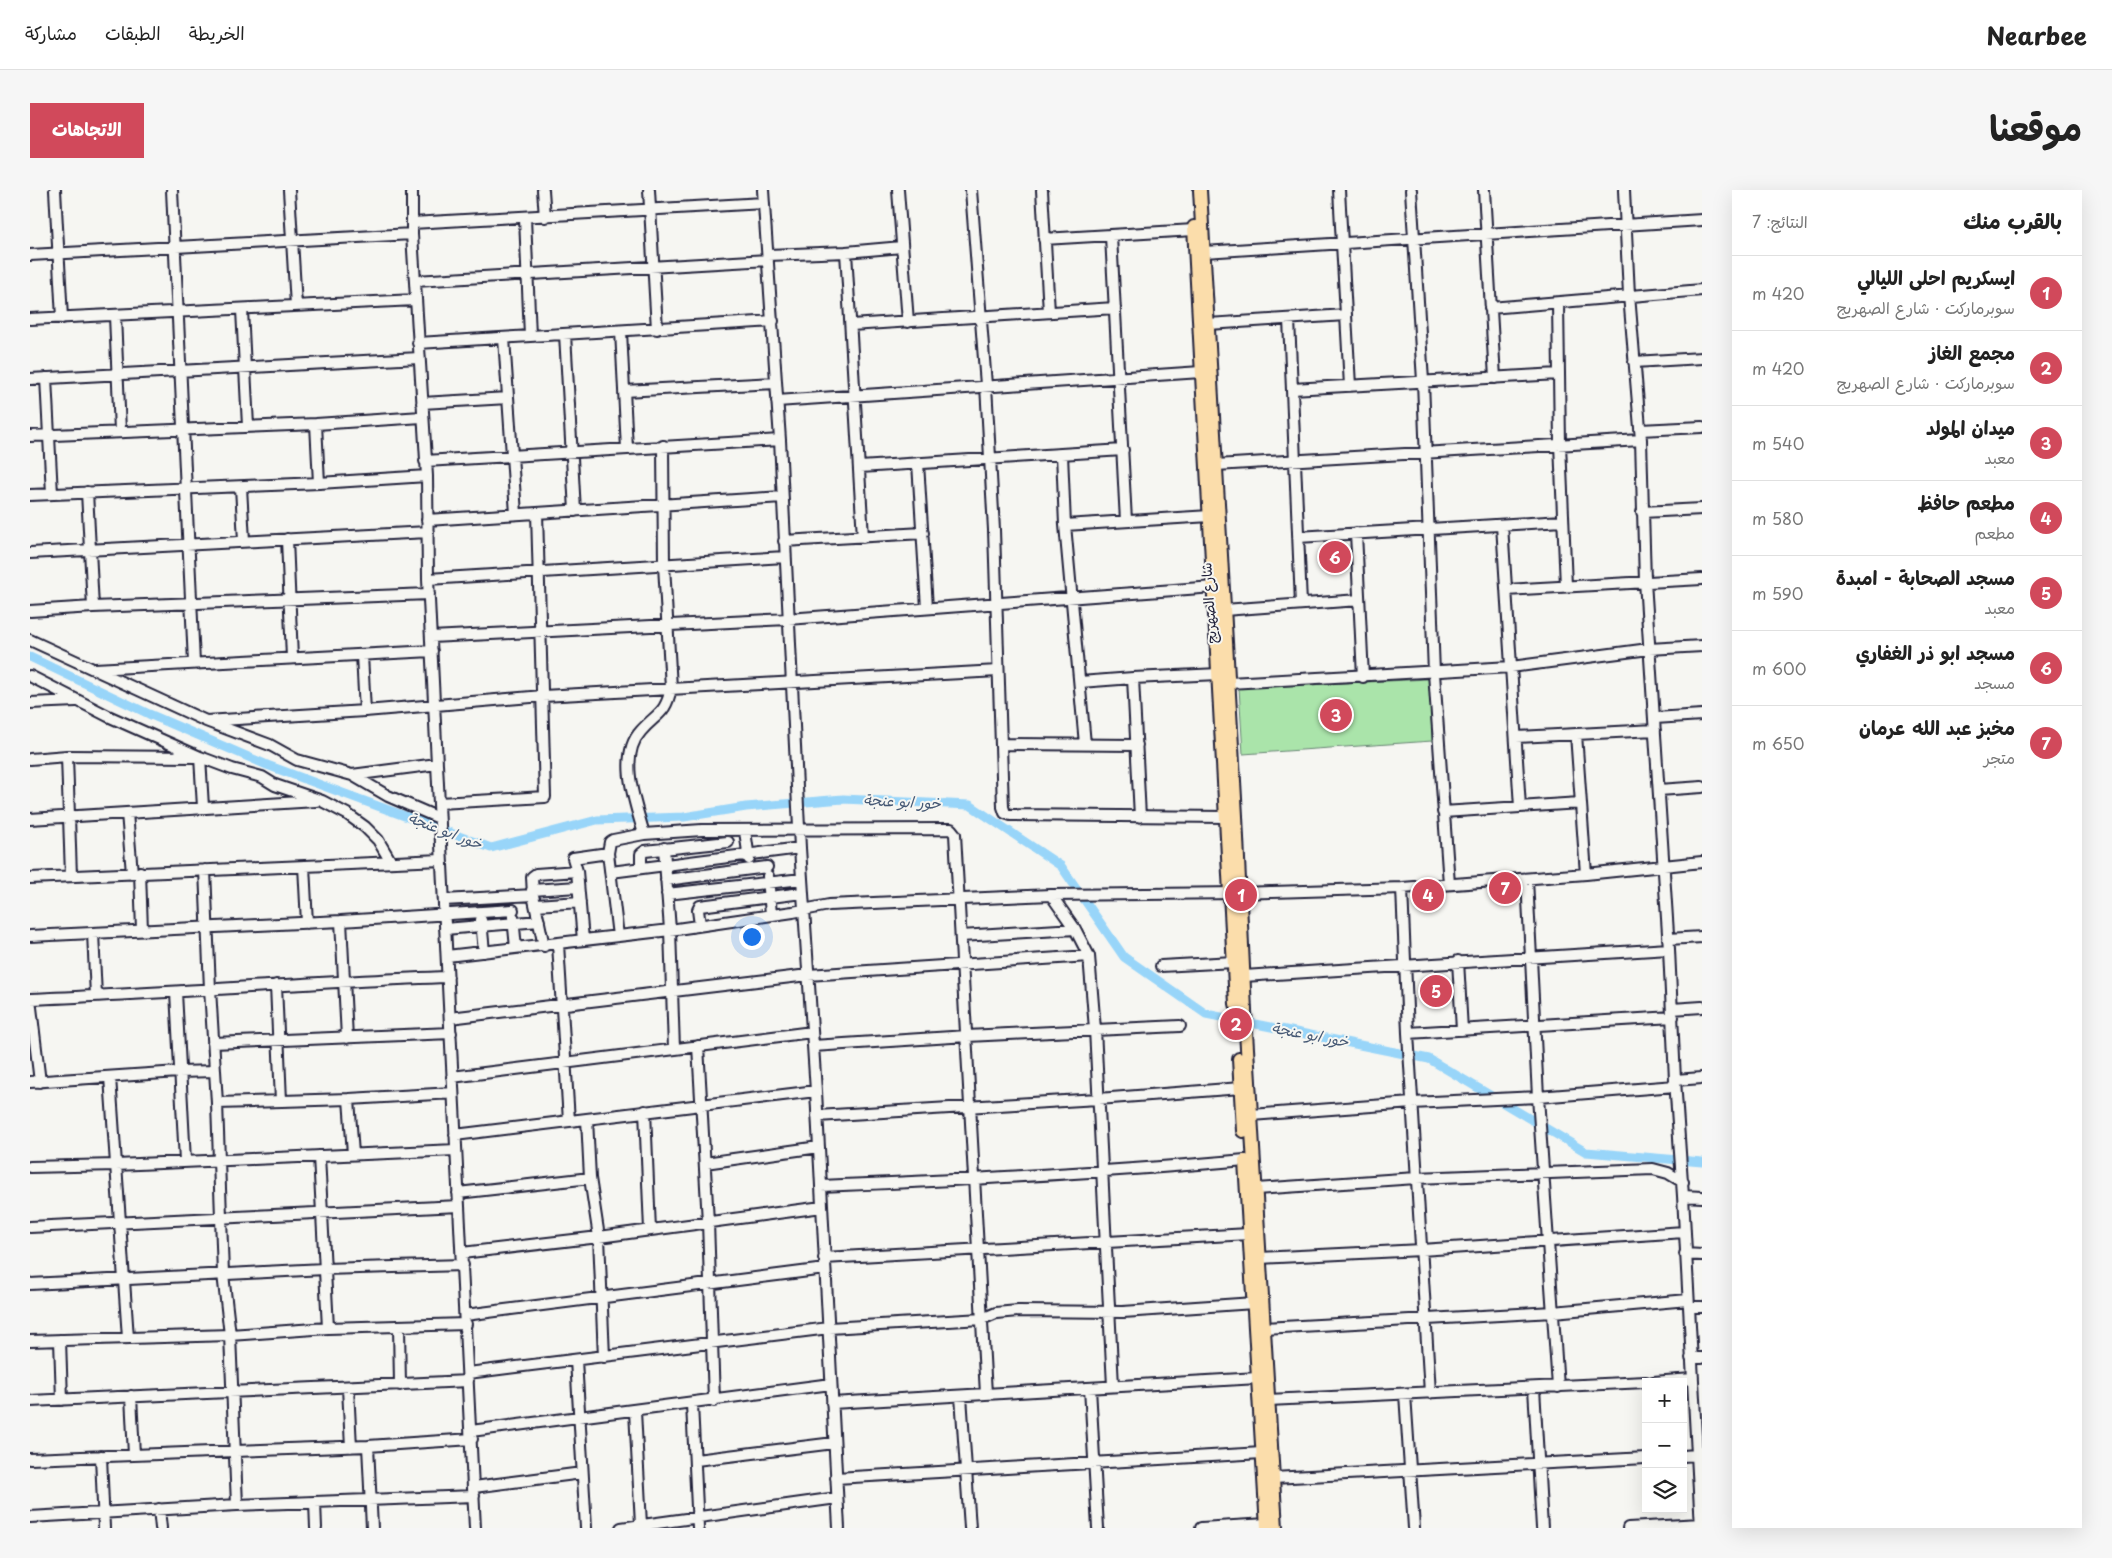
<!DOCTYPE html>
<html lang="ar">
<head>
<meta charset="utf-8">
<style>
	:root { --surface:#fff; --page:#f6f6f6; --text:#222; --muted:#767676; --line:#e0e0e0; --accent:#d1495b }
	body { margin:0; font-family:"Playpen Sans","Playpen Sans Arabic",sans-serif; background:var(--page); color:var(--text); direction:rtl }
	.controls { position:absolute; right:15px; bottom:15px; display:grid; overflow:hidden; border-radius:0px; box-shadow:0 5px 20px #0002 }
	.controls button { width:45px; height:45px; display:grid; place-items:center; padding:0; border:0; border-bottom:1px solid var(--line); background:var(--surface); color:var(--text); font:25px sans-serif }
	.you { position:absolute; left:721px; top:746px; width:18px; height:18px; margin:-12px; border:4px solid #fff; border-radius:50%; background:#1a73e8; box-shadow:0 0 0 8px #1a73e833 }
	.badge { display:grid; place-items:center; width:32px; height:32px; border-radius:50%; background:var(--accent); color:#fff; font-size:16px; font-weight:700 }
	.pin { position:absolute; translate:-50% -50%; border:2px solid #fff; box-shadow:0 1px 5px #0006 }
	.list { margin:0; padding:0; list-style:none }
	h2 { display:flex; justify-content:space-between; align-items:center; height:65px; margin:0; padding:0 20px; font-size:21px }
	h2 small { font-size:16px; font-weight:400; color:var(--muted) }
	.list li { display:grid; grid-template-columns:32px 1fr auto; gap:15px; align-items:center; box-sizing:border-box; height:75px; padding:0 20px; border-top:1px solid var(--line) }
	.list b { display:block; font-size:19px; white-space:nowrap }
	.list p { margin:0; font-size:16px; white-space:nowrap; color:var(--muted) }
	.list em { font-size:16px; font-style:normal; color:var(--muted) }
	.icon { flex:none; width:28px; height:28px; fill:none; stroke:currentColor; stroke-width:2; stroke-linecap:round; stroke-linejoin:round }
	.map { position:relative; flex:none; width:1672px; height:1338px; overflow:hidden; direction:ltr; border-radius:0px }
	header { display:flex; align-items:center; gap:30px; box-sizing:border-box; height:70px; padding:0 25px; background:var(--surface); border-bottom:1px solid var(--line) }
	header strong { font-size:24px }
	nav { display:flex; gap:28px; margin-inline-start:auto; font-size:18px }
	.intro { display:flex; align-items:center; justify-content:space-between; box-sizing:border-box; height:120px; padding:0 30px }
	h1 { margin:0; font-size:35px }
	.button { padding:12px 22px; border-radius:0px; background:var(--accent); color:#fff; font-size:18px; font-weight:700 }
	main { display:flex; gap:30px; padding:0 30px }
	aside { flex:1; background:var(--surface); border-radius:0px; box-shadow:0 5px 20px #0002 }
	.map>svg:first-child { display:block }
	.green { fill:#aae4aa; stroke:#668372 }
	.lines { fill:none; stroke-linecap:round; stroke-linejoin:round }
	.canal { stroke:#98d5f9; stroke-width:9 }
	.minor-casing { stroke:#22223b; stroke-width:14 }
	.major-casing { stroke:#22223b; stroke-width:16 }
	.minor { stroke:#f6f6f2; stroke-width:10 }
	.major { stroke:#fbddab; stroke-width:12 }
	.labels { text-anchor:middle; stroke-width:4; stroke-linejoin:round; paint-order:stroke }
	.street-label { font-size:14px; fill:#22223b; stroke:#f6f6f2 }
	.water-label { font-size:15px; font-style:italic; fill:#455874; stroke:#f6f6f2 }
</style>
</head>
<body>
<header>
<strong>Nearbee</strong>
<nav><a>الخريطة</a><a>الطبقات</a><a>مشاركة</a></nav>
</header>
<div class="intro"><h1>موقعنا</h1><a class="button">الاتجاهات</a></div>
<main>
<aside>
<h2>بالقرب منك<small>النتائج: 7</small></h2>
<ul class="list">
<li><span class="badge">1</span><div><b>ايسكريم احلى الليالي</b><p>سوبرماركت · شارع الصهريج</p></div><em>420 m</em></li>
<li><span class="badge">2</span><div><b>مجمع الغاز</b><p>سوبرماركت · شارع الصهريج</p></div><em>420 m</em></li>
<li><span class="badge">3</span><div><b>ميدان المولد</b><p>معبد</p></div><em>540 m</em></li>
<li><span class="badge">4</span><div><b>مطعم حافظ</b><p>مطعم</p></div><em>580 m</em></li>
<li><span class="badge">5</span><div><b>مسجد الصحابة - امبدة</b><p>معبد</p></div><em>590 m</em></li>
<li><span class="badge">6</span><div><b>مسجد ابو ذر الغفاري</b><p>مسجد</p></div><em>600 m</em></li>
<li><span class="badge">7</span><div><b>مخبز عبد الله عرمان</b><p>متجر</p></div><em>650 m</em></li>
</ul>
</aside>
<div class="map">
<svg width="1672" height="1338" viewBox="0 0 1672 1338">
	<rect width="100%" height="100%" fill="#f6f6f2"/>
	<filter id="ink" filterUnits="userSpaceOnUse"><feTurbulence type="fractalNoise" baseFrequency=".02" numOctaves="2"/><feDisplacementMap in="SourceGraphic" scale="10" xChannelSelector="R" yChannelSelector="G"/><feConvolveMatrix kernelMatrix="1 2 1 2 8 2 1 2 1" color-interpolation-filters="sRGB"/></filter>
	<g filter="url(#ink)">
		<path class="green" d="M1400,489L1402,551L1213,564L1209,498Z"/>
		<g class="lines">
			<path class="canal" d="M0,467L119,524L237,575L461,658L567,630L654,627L716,617L813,609L940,615L1031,676L1094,767L1176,824L1399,869L1556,962L1672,972"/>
			<defs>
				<path id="minor" d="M25,0L32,128
					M142,0L164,473
					M259,0L266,116
					M513,0L515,27
					M619,0L627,139
					M733,0L750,250L770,658L786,901L809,1338
					M868,0L878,132
					M941,0L956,195L964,340L973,617L975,623L981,625L1197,627
					M1012,0L1019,122
					M1309,0L1320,196
					M1381,0L1393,191L1404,483L1419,694
					M1454,0L1465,188
					M1594,0L1599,105L1611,250L1615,391L1639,759L1645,890L1653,1006L1671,1338
					M495,28L500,146
					M382,33L734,13
					M382,44L397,286L398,389L407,574L445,1338
					M1081,46L1096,331
					M1014,49L1164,40
					M816,62L872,57
					M1174,62L1672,30
					M0,65L382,44V0
					M738,65L816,62L833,347
					M385,91L738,70
					M1528,113L1530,254L1536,396
					M1460,118L1672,100
					M212,120L218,236
					M85,126L90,241
					M0,129L385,110
					M1259,129L1271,414
					M1178,134L1316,125
					M821,135L1085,118
					M591,141L597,259
					M535,144L545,321
					M474,148L486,324
					M388,153L743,131
					M1604,172L1672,168
					M16,188L22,304
					M0,189L389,168
					M1262,199L1529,184
					M594,201L746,193
					M747,211L1171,182
					M392,213L478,208
					M286,234L289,293
					M1610,240L1672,237
					M0,246L286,234L392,227
					M1032,264L1035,335L1055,554
					M395,271L750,250
					M888,273L897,418
					M1186,275L1611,250
					M830,277L1093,260
					M211,297L214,351
					M57,302L63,417
					M0,305L289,293L397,286
					M1612,322L1672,319
					M397,330L752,307
					M1035,335L1180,326
					M1472,335L1490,617
					M1326,343L1333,487
					M1268,347L1533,331
					M257,349L262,468
					M754,351L893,343
					M0,363L398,342
					M398,389L755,367
					M1476,400L1672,389
					M1194,420L1329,410
					M0,421L63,417L399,404
					M401,447L758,429L1184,397
					M0,450L176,531L240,555L267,570L322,585L358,606L409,628
					M332,465L335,521
					M65,479L402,461
					M0,486L78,526L170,567L202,579L232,587L245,595L292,611L317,624L335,637L348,650L361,672
					M1103,488L1189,484
					M1050,492L1103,488L1110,627
					M1199,493L1481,477L1619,459L1672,456
					M0,513L46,511
					M1625,528L1672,525
					M176,531L335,521L513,506L968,481
					M1546,544L1556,684
					M1486,547L1625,540
					M971,554L1107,555
					M37,566L41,686
					M170,567L173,617
					M0,569L37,566L167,567
					M322,585L407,574
					M1629,600L1672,597
					M409,613L515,607L507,323
					M1413,622L1550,613
					M97,623L102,683
					M0,629L286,611
					M715,641L719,669
					M614,644C606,615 587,567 611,541C627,523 636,524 641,498L634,375L633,256
					M634,658L640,740L644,859
					M274,676L277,733
					M611,677V664L615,661L698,652
					M175,680L180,799L187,913L193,1084L200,1145L207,1315
					M110,682L112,740
					M581,682L770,658
					M738,686L741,725
					M0,688L411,670
					M1497,689L1508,907L1528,1197
					M636,690L737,677
					M1372,698L1378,843L1400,1203
					M502,700L548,697
					M637,704L772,689
					M1021,705L1045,739L1059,766L1065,839L1083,1196
					M414,710L503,705
					M506,715L550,712
					M483,727L486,758
					M451,730L454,762
					M311,731L317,848
					M670,735L668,720L670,716L772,703
					M415,739L509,731
					M63,743L66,806
					M0,746L311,731L483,720
					M588,746L578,663L580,652L583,650L614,644L672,640L921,639L925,644L956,1204
					M931,746L1045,739
					M1638,749L1672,747
					M553,750L547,681L543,668L578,663
					M528,754L539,931
					M514,756L503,705L502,687L506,684L547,681
					M417,766L640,740L763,722L799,715L1021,705L1210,703L1372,698L1556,684L1672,672
					M1428,771L1432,840
					M1131,776L1204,772
					M1214,786L1639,759
					M246,795L251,911
					M146,802L155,971
					M0,809C140,803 279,792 418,787
					M0,809L10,892
					M1642,819L1672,817
					M420,828L778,785L1059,766
					M1378,843L1643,827
					M183,853L421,843
					M668,856L678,1032L684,1211
					M783,856L937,846L1150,836
					M80,887L98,1148
					M422,887L782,842
					M1645,890L1672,888
					M0,892L149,882L185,881
					M319,909L323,964
					M187,913L319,909L423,903
					M615,921L620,1040
					M1221,925L1382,913L1508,907L1645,896
					M787,926L1068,909L1211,898
					M557,929L560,988L569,1047L574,1167
					M425,945L786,901
					M289,966L298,1138
					M675,973L789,957
					M0,977L86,975L426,960
					M791,996C933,990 1074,983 1215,970
					M1226,999L1386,988L1623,979L1638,983L1653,992
					M428,1003L560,988
					M1653,1006L1672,1007
					M0,1037L429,1016
					M432,1063L569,1047L792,1017
					M1655,1064L1672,1065
					M794,1068L1219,1044
					M1230,1068L1391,1060L1654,1042
					M0,1094L294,1079L433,1075
					M1659,1117H1672
					M435,1125L795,1079
					M369,1136L370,1195
					M1234,1138L1523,1122L1658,1110
					M30,1150L32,1210
					M0,1151L200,1145L298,1138L436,1134
					M1661,1168H1672
					M546,1170L556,1338
					M438,1183L799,1138L952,1129L966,1123L988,1121L1093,1122L1224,1113
					M1623,1192L1662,1189
					M318,1198L321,1257
					M1060,1198L1068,1338
					M1504,1198L1512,1338
					M1375,1204L1384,1338
					M101,1206L104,1265
					M931,1206L940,1338
					M1238,1210L1616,1192
					M0,1211L438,1191
					M802,1213L1228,1188
					M662,1214L668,1338
					M605,1221L611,1335
					M441,1241L801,1194
					M338,1256L342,1338
					M71,1266L74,1338
					M1653,1266L1666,1265
					M0,1269L338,1256L442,1249
					M666,1270L804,1253
					M806,1288L1232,1263
					M1243,1288L1616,1268
					M444,1297L552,1283
					M285,1312L286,1338
					M129,1319L131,1338
					M0,1327L207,1315L444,1306
					M591,1338L807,1308
					M1171,1338L1237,1334
					M1598,1338L1671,1334"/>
				<path id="major" d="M1170,0L1206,626L1216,842L1246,1338
					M1164,37L1206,814
					M1209,869L1213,941
					M1215,971L1237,1338"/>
			</defs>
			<use href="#minor" class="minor-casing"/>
			<use href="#major" class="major-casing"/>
			<use href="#minor" class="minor"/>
			<use href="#major" class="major"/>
		</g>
	</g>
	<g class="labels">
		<g class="street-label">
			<text transform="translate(1179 413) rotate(-94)" y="5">شارع الصهريج</text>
		</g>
		<g class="water-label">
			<text transform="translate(872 612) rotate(3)" y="5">خور ابو عنجة</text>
			<text transform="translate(415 641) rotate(21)" y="5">خور ابو عنجة</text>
			<text transform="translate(1280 845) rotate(11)" y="5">خور ابو عنجة</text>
		</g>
	</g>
</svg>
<div class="controls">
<button>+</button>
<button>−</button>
<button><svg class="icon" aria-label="layers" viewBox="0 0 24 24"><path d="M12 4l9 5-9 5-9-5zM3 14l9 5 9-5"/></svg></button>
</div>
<div class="you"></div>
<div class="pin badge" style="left:1211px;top:705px">1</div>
<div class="pin badge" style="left:1206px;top:834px">2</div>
<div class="pin badge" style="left:1306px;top:525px">3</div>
<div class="pin badge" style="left:1398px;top:705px">4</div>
<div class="pin badge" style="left:1406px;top:801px">5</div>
<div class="pin badge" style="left:1305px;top:367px">6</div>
<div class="pin badge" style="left:1475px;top:698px">7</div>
</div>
</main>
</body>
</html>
